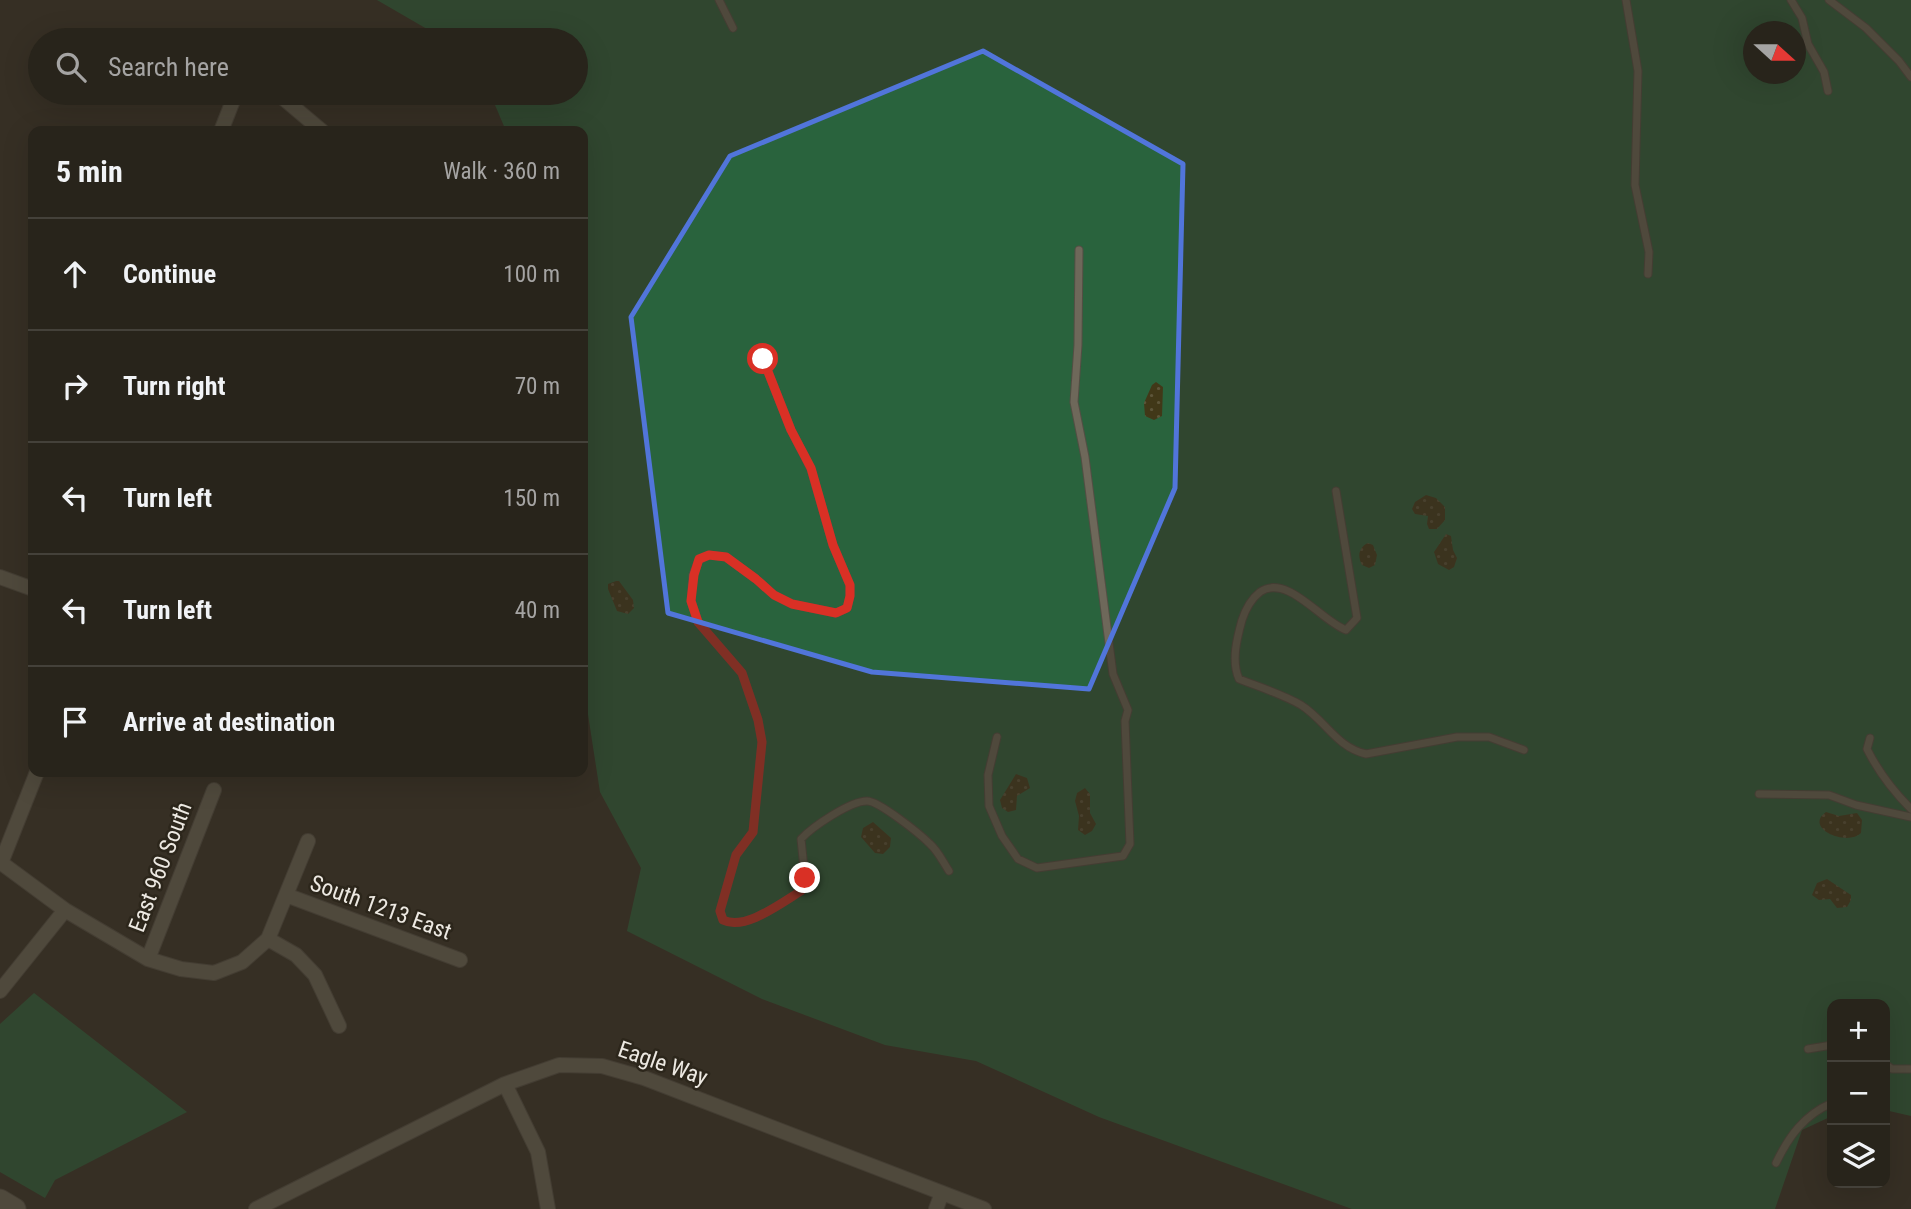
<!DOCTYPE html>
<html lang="en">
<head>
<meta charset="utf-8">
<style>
	:root { --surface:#28241b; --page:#302c24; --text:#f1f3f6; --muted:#a5a4a3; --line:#44413a }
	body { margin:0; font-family:"Roboto Condensed",sans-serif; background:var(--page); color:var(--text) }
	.controls { position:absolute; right:21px; bottom:21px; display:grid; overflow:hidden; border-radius:14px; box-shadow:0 7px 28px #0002 }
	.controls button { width:63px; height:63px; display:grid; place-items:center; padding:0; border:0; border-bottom:2px solid var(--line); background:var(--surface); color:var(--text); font:35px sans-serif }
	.compass { position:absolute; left:1743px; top:21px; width:63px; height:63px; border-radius:50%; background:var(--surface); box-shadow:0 7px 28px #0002; rotate:111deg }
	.stop { position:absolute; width:21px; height:21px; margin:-16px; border:5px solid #d93025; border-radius:50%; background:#fff }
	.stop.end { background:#d93025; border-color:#fff; box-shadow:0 2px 7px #0008 }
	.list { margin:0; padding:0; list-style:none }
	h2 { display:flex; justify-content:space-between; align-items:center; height:91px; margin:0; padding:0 28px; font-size:30px }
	h2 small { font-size:23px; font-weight:400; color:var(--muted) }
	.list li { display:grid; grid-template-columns:46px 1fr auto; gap:21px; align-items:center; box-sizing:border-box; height:112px; padding:0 28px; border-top:2px solid var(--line) }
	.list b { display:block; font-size:26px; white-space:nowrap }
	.list em { font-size:23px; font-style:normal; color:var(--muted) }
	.icon { flex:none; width:38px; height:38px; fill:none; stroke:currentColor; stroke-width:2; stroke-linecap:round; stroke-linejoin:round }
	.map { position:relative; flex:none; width:1911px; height:1209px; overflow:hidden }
	.search { position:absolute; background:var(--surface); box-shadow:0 7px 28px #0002; left:28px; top:28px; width:560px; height:77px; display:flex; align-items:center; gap:18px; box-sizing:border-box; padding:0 24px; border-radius:38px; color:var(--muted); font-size:26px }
	.panel { position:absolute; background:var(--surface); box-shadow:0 7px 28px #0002; left:28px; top:126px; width:560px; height:651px; border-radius:14px }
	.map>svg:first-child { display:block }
	.grass { fill:#29633d; fill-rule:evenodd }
	.sand { fill:url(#sand-dots) }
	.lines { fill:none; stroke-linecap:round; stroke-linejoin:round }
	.lane-casing { stroke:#534e44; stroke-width:9 }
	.street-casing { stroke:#534e44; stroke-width:16 }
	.secondary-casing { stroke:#534e44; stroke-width:23 }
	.lane { stroke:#6e685a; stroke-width:7 }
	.street { stroke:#6e685a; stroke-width:14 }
	.secondary { stroke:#6e685a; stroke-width:21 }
	.route { stroke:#d93025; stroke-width:9 }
	.marked { fill:none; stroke:#5175da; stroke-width:5; stroke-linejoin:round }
	.labels { text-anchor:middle; stroke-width:5; stroke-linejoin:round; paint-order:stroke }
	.street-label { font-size:23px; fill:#ede9e2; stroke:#2c261b }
</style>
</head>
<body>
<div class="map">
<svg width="1911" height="1209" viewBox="0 0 1911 1209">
	<defs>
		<pattern id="sand-dots" width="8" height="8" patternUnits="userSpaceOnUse" patternTransform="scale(1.75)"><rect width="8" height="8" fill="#413818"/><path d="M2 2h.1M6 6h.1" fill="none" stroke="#5d5539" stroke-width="1.8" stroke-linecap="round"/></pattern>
	</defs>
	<rect width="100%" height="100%" fill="#363024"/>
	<path class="grass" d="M377,0H1911V1116L1885,1110V1004H1832V1116L1802,1130L1775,1209H1352L1099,1117L976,1061L885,1045L762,999L627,931L641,868L600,792L583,682V131H506L490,93H576V40H446ZM1754,32H1796V74H1754Z
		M34,993L187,1112L55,1180L45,1198L0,1172V1024Z"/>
	<path class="sand" d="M1156,382L1163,387L1162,416L1154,420L1145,416L1144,403L1152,385Z
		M1426,495L1436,498L1445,507V520L1437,529H1429L1427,524L1428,516L1415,514L1412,509L1415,502Z
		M1446,534L1451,536L1453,550L1457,558L1454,567L1449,570L1438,564L1434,552Z
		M1368,543L1373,545L1377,555L1375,565L1369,568L1362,565C1357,556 1359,547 1368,543Z
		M616,581H619L633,600L634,608L628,614L617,611L608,589V584Z
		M1016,774L1027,778L1030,788L1017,796L1016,810L1008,812L1002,808L1000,800Z
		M1085,788L1090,794V813L1096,824L1092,831L1085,835L1078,830L1079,816L1075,801L1077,793Z
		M1826,812L1839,816L1857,813L1862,820L1861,833C1847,847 1803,828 1826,812Z
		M873,822L891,838L890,847L883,854L875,853L861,837L863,828Z
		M1827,879L1851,895V900L1847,907L1837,908L1830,899L1819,900L1812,895L1817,883Z"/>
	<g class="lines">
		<defs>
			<path id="lane" d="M719,0L733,28
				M1626,0L1638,71L1635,185L1649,252L1648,274
				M1791,0L1802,18L1808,44L1824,72L1828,91
				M1829,0L1866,28L1899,61L1911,77
				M763,359L791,430L811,469L833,545L850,585V596L847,608L836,613L792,604L774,595L756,579L726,557L709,555L699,560L693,575L691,601L698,622L742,673L758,720L762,742L753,832L736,854L720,911L723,920C745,931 781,903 801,891L805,878L801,839C812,827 850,801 867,801C879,801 920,834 930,844C938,851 943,862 949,871
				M1336,491L1357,618L1346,630C1321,621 1287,573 1260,592C1251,599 1246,608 1242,620C1237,638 1231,661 1239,679C1259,687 1282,694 1301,705C1325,720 1336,747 1366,754L1457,737H1489L1524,750
				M997,737L988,775L989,806L1002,836L1018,859L1037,868L1123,856L1130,844L1125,721L1128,710L1113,674L1085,457L1074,402L1078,345L1079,250
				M1870,738L1867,749C1879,773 1892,790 1911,809
				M1759,794L1829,795L1856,805L1911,817
				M1808,1049L1832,1045
				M1885,1064L1892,1069H1911
				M1776,1163C1789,1136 1804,1115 1832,1103"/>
			<path id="street" d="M277,93L322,131
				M221,131L236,93
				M0,577L33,589
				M0,862L65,910L148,959L181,969L214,973L242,962L268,939L308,841
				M1,863L37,772
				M286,895L460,960
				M268,939L296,955L315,975L339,1026
				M148,959L214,790
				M0,991L65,910
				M505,1084L538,1152L548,1209
				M256,1209L505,1084L559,1065L602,1066L644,1078L984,1209
				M936,1209L942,1193"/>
			<path id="secondary" d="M0,1200L15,1209"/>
		</defs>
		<use href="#lane" class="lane-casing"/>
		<use href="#street" class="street-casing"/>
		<use href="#secondary" class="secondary-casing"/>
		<use href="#lane" class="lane"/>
		<use href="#street" class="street"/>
		<use href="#secondary" class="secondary"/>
	</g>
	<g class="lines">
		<path class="route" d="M763,359L791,430L811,468L833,545L850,585V596L847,608L836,613L792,604L774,595L756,579L726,557L709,555L699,559L694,575L691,601L698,622L742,673L758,720L762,742L753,832L736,855L720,911L723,920C745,931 781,903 801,891L805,878"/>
	</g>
	<path d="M0 0H1911V1209H0ZM983,51L1183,164L1175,488L1089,689L872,672L668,613L631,317L730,156Z" fill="#363024" fill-opacity=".55" fill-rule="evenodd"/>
	<path class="marked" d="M983,51L1183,164L1175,488L1089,689L872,672L668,613L631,317L730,156Z"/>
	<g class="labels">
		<g class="street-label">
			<text transform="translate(160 867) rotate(-69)" y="8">East 960 South</text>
			<text transform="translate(381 907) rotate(20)" y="8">South 1213 East</text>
			<text transform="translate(663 1063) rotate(19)" y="8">Eagle Way</text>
		</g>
	</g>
</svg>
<div class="controls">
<button>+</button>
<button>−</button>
<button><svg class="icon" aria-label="layers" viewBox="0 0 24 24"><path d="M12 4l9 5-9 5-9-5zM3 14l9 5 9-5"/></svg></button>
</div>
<svg class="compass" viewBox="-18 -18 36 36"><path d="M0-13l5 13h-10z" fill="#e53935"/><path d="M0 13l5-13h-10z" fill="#a5a4a3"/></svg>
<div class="stop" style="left:763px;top:359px"></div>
<div class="stop end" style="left:805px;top:878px"></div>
<div class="search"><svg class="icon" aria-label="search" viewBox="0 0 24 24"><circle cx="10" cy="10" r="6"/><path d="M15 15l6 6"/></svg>Search here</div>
<section class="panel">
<h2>5 min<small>Walk · 360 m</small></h2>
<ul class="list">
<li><svg class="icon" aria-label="ahead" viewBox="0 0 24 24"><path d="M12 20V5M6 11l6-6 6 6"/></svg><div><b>Continue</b></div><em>100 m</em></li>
<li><svg class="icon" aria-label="right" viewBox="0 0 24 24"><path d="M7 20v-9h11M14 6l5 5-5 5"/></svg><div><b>Turn right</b></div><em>70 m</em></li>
<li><svg class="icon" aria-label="left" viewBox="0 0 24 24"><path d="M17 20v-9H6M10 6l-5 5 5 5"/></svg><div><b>Turn left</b></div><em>150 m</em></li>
<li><svg class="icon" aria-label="left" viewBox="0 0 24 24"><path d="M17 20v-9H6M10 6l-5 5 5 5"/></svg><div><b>Turn left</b></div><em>40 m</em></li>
<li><svg class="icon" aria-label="arrive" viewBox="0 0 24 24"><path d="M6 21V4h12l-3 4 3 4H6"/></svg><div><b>Arrive at destination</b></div></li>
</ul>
</section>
</div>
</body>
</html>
